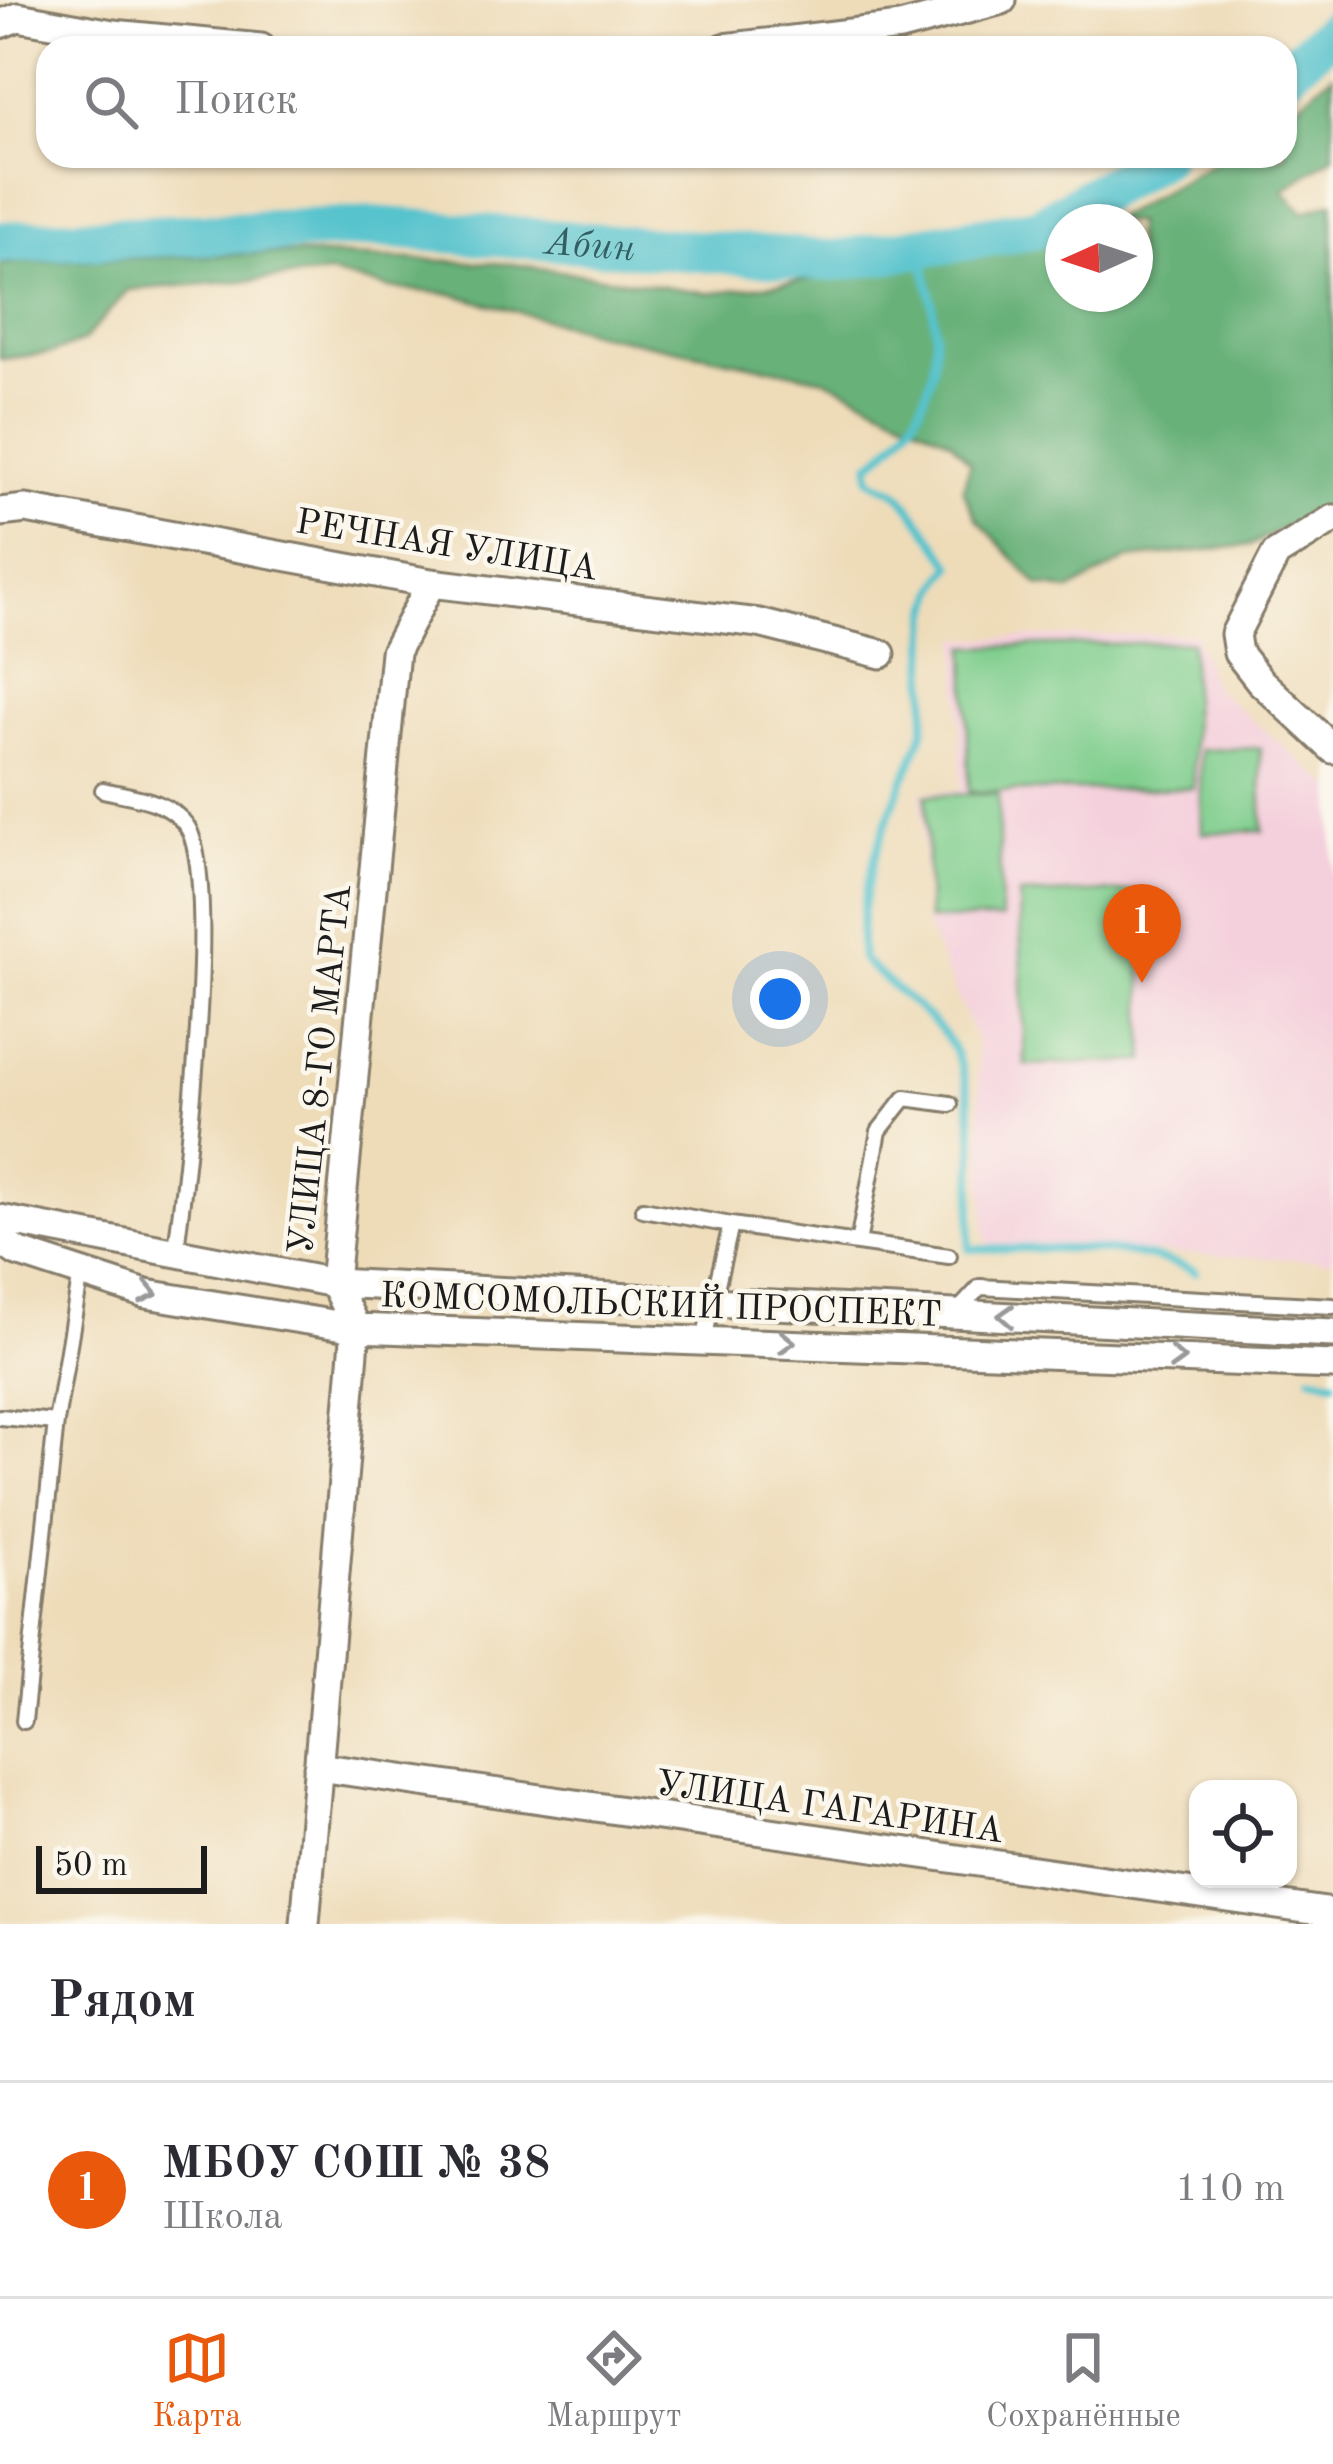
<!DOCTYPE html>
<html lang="ru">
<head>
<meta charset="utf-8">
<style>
	:root { --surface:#fff; --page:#f2f2f3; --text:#2b2b33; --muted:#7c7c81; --line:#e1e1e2; --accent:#ea580c }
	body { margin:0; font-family:"Old Standard TT",serif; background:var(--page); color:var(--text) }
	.controls { position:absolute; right:36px; bottom:36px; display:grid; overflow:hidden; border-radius:24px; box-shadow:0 3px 9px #0004 }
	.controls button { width:108px; height:108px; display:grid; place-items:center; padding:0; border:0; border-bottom:3px solid var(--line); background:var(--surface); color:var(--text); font:60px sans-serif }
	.compass { position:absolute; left:1045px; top:204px; width:108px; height:108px; border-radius:50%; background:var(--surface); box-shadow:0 3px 9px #0004; rotate:267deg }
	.scale { position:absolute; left:36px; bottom:30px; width:171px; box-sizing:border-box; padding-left:12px; border:6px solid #1c1c1c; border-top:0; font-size:33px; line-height:42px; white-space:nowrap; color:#1c1c1c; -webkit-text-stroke:9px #fbf7ec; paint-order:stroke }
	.you { position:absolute; left:780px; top:999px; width:42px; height:42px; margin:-30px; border:9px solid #fff; border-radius:50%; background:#1a73e8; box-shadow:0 0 0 18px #1a73e833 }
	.badge { display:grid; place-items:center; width:78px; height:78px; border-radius:50%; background:var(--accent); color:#fff; font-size:39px; font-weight:700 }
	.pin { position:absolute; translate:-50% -99px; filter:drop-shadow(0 3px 6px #0008) }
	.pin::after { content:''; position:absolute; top:63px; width:42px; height:36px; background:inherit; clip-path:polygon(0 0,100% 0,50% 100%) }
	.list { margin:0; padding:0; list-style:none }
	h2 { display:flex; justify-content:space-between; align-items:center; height:156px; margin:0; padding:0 48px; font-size:51px }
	h2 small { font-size:39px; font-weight:400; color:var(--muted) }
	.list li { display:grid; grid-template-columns:78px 1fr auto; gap:36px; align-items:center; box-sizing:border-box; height:216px; padding:0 48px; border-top:3px solid var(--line) }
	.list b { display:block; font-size:45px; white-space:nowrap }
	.list p { margin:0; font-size:39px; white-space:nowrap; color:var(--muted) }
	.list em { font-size:39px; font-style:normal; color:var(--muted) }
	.icon { flex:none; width:66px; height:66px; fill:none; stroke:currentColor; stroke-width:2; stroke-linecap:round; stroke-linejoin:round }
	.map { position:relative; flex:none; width:1333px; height:1924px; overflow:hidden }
	.search { position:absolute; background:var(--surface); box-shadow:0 3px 9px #0004; left:36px; right:36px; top:36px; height:132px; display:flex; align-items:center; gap:30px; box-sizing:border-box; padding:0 42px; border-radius:36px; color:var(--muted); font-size:45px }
	.sheet { height:372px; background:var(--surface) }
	nav { display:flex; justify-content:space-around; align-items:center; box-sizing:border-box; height:168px; border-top:3px solid var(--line); background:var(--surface); font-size:33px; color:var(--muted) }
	nav a { display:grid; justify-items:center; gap:6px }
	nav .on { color:var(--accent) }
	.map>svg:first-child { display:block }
	.built { fill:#f4cfdc }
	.green { fill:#80ce8e; stroke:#4e7555; stroke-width:3 }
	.forest { fill:#68b179; stroke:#42664a; stroke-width:3 }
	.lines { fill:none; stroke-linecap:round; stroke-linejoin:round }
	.stream { stroke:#56c3cd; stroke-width:8 }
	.river { stroke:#56c3cd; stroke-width:42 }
	.lane-casing { stroke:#857c6a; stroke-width:20 }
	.street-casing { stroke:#857c6a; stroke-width:33 }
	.lane { stroke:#fff; stroke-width:14 }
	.street { stroke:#fff; stroke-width:27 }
	.oneway { stroke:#999 }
	.labels { text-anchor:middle; stroke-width:9; stroke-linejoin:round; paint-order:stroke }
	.street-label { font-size:36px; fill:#1c1c1c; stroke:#fbf7ec }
	.water-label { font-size:39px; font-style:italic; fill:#335f63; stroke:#fbf7ec }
</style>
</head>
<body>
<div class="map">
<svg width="1333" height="1924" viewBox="0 0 1333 1924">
	<rect width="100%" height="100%" fill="#fbf7ec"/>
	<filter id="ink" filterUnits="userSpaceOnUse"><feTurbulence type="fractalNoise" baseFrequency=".00833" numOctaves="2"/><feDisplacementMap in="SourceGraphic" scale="24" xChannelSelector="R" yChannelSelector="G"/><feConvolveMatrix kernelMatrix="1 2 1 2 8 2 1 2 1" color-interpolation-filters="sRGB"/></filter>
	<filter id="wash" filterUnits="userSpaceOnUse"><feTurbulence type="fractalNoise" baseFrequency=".004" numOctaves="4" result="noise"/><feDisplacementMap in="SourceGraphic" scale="48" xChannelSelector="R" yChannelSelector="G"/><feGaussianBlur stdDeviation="2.7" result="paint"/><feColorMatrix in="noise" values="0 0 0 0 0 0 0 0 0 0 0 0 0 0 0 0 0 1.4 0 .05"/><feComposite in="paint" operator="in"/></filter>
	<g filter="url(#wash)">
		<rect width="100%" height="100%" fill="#eedcb9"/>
		<path class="built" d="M1194,633L1214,688L1333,788V1261L986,1244L977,1042L926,925L921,792L961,790L958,639Z"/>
		<path class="green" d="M1191,642L1194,788L969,792L966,647Z
			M1260,748L1263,831L1202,833L1200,750Z
			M998,794L1001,919L928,920L926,795Z
			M1139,891L1145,1061L1025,1065L1019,895Z"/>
		<path class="forest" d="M1333,74V156L1283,190L1303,212L1333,202V502L1251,545L1128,559L1070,591L1038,585L976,518L963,490L970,462L950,440L825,379L600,334L451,294L389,288L330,274L128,290L83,341L52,353L0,359V264L24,262L280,253L512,264L710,293L977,257L1063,238V294H1135V222H1109L1224,156H1285V115Z"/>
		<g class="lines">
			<path class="stream" d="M919,247C945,332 947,407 870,464V479C879,486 890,486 898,493C904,498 948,558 952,566C914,609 932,675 924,728C920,748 907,769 900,789C878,841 856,903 862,959C885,982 928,1013 945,1036C983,1085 974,1189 969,1249C1042,1250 1128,1241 1196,1272
				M1311,1376L1333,1381"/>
			<g class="river">
				<path d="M1285,72L1333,31"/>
				<path id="s1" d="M0,242L374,227L834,261L1038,228L1161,156"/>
			</g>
		</g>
	</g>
	<g filter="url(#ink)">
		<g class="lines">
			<defs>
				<path id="lane" d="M103,790C132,797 167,799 186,825C222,874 185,1184 175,1256
					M643,1209L731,1225L704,1339
					M731,1225L949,1256
					M858,1243L879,1131L905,1098L950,1104
					M955,1314L980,1287L1333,1306
					M0,1417L56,1422L81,1273
					M24,1721L56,1422"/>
				<path id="street" d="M0,24L18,17L113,34L261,48
					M724,48L900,27L1002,0
					M0,512L26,509L431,583L759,623L881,654
					M1333,519L1276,554L1235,634L1238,653L1260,681L1333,749
					M0,1219L334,1283L1333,1333
					M0,1240L17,1252L146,1294L356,1328L1333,1365
					M318,1767L1333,1913
					M305,1924L356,1328L334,1283L395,652L431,583"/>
			</defs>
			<use href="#lane" class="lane-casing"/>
			<use href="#street" class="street-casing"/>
			<use href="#lane" class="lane"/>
			<use href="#street" class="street"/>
		</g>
		<defs><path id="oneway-chevron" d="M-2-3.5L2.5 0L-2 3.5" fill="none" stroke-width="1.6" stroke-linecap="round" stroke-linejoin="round" transform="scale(3)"/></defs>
		<g class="oneway">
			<use href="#oneway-chevron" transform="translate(149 1293) rotate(13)"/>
			<use href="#oneway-chevron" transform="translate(1006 1316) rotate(-177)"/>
			<use href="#oneway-chevron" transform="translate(787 1342) rotate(2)"/>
			<use href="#oneway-chevron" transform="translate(1177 1358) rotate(2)"/>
		</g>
	</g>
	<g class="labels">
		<g class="street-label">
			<text transform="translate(447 543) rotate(9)" y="13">РЕЧНАЯ УЛИЦА</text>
			<text transform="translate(318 1069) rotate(-84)" y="13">УЛИЦА 8-ГО МАРТА</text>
			<text transform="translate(661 1303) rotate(2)" y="13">КОМСОМОЛЬСКИЙ ПРОСПЕКТ</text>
			<text transform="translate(830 1805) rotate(8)" y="13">УЛИЦА ГАГАРИНА</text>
		</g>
		<g class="water-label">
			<text dy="14" stroke="none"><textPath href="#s1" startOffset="591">Абин</textPath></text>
		</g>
	</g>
</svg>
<div class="controls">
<button><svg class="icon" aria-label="locate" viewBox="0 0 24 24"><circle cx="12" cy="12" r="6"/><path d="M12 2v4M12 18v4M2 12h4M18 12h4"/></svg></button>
</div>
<svg class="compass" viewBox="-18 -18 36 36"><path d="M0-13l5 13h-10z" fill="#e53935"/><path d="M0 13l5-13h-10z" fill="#7c7c81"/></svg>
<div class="scale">50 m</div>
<div class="you"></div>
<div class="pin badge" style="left:1142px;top:983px">1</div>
<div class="search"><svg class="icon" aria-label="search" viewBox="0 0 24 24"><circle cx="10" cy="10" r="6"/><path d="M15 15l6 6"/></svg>Поиск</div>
</div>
<section class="sheet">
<h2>Рядом<small></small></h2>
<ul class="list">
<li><span class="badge">1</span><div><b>МБОУ СОШ № 38</b><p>Школа</p></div><em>110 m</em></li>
</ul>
</section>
<nav>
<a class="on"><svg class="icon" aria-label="map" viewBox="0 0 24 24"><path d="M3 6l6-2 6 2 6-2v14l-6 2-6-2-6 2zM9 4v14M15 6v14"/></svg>Карта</a>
<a><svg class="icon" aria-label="directions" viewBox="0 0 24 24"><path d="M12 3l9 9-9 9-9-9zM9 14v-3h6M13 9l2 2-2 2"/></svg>Маршрут</a>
<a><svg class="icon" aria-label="saved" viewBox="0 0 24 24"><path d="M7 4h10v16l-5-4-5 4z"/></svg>Сохранённые</a>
</nav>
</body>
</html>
